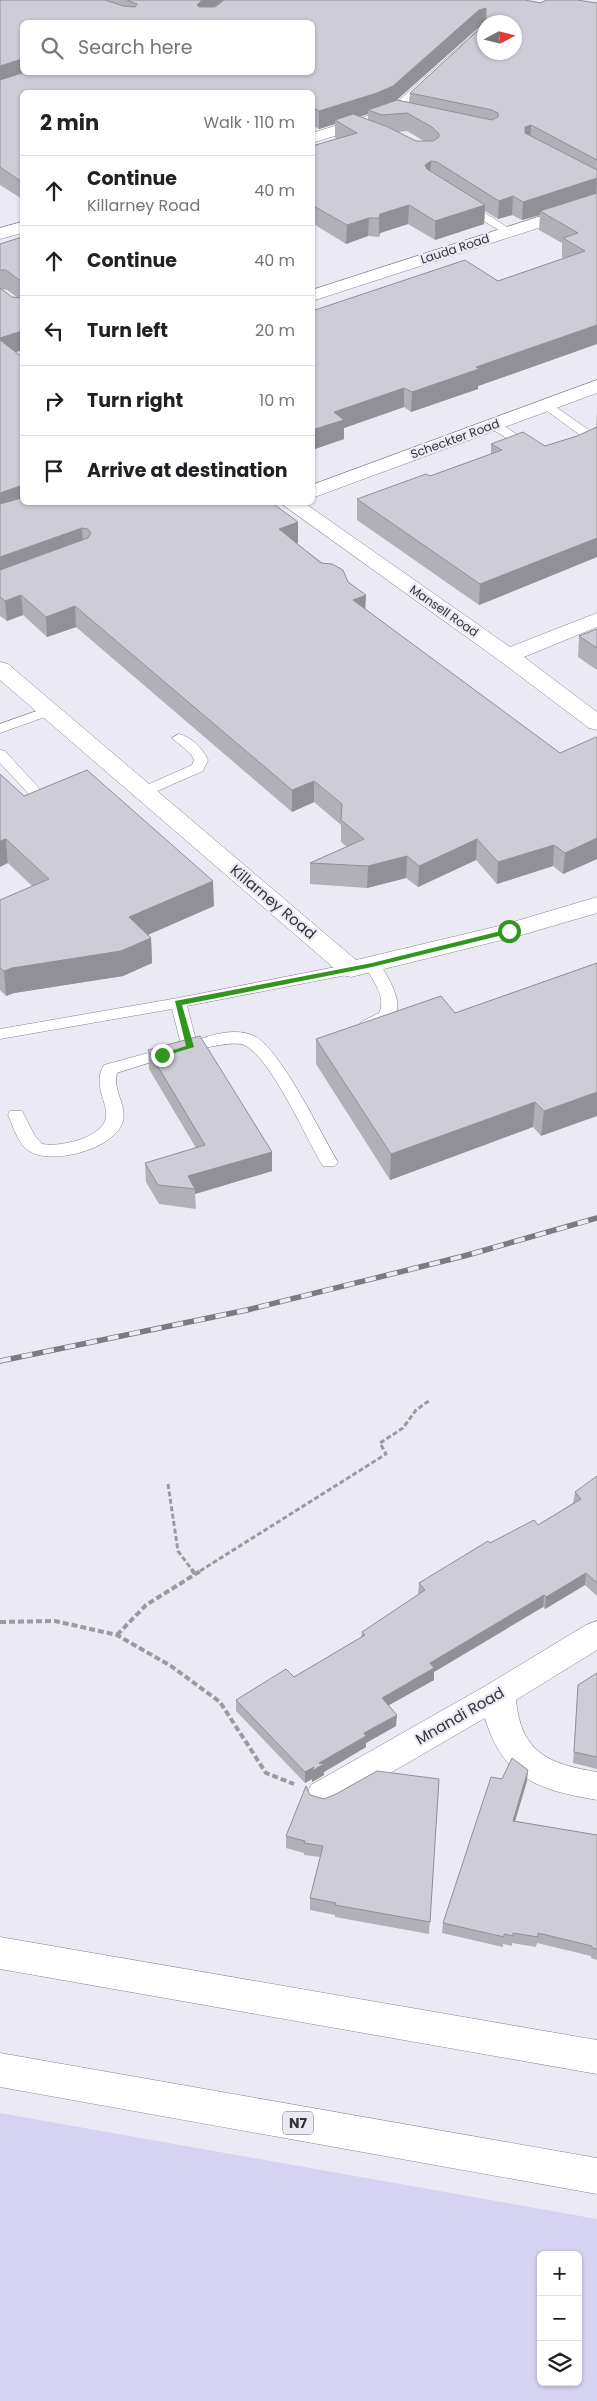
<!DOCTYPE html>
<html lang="en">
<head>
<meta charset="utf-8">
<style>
	:root { --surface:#fff; --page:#f6f6f6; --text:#202124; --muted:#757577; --line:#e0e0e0 }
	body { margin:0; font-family:Poppins,sans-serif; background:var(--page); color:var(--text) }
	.controls { position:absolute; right:15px; bottom:15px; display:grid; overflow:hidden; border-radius:8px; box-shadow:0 1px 4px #0004 }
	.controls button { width:45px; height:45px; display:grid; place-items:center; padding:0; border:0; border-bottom:1px solid var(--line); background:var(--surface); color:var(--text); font:25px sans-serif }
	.compass { position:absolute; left:477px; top:15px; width:45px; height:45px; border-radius:50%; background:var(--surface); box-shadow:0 1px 4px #0004; rotate:83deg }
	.stop { position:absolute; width:15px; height:15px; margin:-11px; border:4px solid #30971e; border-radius:50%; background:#fff }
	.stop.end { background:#30971e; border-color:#fff; box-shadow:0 1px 5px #0008 }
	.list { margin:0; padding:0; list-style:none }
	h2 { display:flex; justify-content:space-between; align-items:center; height:65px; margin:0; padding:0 20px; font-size:21px }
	h2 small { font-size:16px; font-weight:400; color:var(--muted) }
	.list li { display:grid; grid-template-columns:32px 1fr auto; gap:15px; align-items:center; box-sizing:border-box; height:70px; padding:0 20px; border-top:1px solid var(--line) }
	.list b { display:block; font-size:19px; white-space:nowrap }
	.list p { margin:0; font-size:16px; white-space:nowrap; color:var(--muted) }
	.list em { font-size:16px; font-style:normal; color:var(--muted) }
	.icon { flex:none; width:28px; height:28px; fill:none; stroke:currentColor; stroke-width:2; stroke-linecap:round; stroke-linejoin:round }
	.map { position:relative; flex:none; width:597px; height:2401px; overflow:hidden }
	.search { position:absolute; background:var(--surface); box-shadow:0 1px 4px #0004; left:20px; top:20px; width:295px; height:55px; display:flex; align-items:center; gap:12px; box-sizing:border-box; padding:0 18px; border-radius:8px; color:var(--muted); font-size:19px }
	.panel { position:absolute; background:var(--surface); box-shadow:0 1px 4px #0004; left:20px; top:90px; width:295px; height:415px; border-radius:8px }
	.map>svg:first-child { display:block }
	.green { fill:#d5d2f2; fill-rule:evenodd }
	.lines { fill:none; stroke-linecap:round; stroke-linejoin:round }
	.service-casing { stroke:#86858e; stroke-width:1 }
	.minor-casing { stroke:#86858e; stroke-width:1 }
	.motorway-casing { stroke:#86858e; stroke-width:1 }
	.path-far1 { stroke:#9a9aa0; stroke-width:3; stroke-dasharray:5 2.5; stroke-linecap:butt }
	.path { stroke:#9a9aa0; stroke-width:4; stroke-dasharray:6 3; stroke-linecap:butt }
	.service { fill:#fff; fill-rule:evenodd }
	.minor { fill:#fff; fill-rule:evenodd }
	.motorway { fill:#fff; fill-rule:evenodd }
	.rail-casing { stroke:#7b7a80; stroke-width:5.5 }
	.rail { stroke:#ebeaf4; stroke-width:4; stroke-dasharray:11; stroke-linecap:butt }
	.wall { fill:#b1b0b9; fill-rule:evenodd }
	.shaded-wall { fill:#909096 }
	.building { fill:#cecdd7; stroke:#909096 }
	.route { fill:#30971e }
	.labels { text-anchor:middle; stroke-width:4.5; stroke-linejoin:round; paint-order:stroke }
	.far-street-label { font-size:12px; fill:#343437; stroke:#ebeaf4 }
	.shield { fill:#ebeaf4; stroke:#6b6b70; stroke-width:1 }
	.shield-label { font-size:14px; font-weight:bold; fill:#343437 }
	.street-label { font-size:15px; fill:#343437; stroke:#ebeaf4 }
</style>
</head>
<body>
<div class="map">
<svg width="597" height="2401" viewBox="0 0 597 2401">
	<rect width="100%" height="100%" fill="#ebeaf4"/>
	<path class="green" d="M0,2113L597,2219V2401H0ZM541,2255H578V2382H541Z"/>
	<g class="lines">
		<defs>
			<path id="service" d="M465,202L469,203L515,232L509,235L505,234L461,207L459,205Z
				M547,401L589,430L594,440C589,446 579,452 571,450L569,447L581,439L580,435L543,408L541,405Z
				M494,421L498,422L538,448L532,452L528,451L490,428L488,425Z
				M48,707L55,711L53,714L0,733V724Z
				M179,734C192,737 203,749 208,760L203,771L148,795H138L136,792L138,789L192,765L194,760L191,754L172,738Z
				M0,750L5,751L49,799L51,802L49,805H39L0,763Z
				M372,960L378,961C389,979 412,1012 384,1025C376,1029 369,1032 361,1030L359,1026L361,1022L379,1013C387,997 372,979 364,965L366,961Z
				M351,964L357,965L359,969L357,973L187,1006L196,1040C215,1034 238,1027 256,1037C282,1052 321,1134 338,1162L335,1166H323C306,1139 271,1057 244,1045C227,1037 139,1066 117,1073C112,1089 127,1105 123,1121C116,1149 51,1166 29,1151C18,1144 13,1126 8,1115L10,1111H22L35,1136L42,1144C56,1146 71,1143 84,1138C131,1118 86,1095 104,1065L181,1044L172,1009L0,1039V1029L178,998Z"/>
			<path id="minor" d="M484,27V40L406,111L389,119L312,143V133L377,113L394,105L479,29Z
				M597,198V209L312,301V290Z
				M22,222V233L0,239V228Z
				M597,380V393L312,498V485Z
				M279,502H303L510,647L597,613V627L524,657L597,712V730L589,728L500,661Z
				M0,662L8,664L356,960L503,925L597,897V913L518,936L351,977L342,975L0,680Z
				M597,1621V1650L516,1700C521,1753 549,1764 597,1772V1800C539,1790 503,1779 485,1718L335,1805L323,1809L311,1805L306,1795L311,1785L487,1685L586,1625Z"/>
			<path id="motorway" d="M0,1937L597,2040V2074L0,1969Z
				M0,2053L597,2158V2194L0,2087Z"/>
		</defs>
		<use href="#service" class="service-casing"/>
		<use href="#minor" class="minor-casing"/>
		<use href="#motorway" class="motorway-casing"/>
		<path class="path-far1" d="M168,1484L178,1551L193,1571
			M200,1571L386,1454L380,1443L403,1428L416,1410L430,1400"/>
		<path class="path" d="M192,1570L195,1574
			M0,1622L55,1621L117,1635L171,1666L220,1702L266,1773L294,1784
			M117,1635L146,1605L202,1570"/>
		<use href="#service" class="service"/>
		<use href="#minor" class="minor"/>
		<use href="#motorway" class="motorway"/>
		<defs>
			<path id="rail" d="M0,1361L247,1310L464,1256L597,1218"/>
		</defs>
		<use href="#rail" class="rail-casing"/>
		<use href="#rail" class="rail"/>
	</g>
	<path class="wall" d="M0,0H223L597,3V344L478,386V389L411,412L404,407L344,428V439L312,450V311L498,281L564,258L562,257V243L539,230L540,215L522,220L512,215L498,219L485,211L484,224L435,240L408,224L380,233L379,237L368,236L346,244L312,223V146L337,139L335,138V124L319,129L312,125V92H22V199L0,185ZM22,22L312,72H22ZM484,22H514L484,52ZM484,26L410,93L409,102L397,100L478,28ZM368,114V119L359,117ZM407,131L424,141H416L398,132Z
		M22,237V350L16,352L22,357V502L298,543H296L348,582L365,609L560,753L597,738V859L563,874L553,866L497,884L476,860L418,887L406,878L367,888L310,884V863L347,847L341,842V825L314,802L292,812L76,627L47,637L23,615L7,621L0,616V244ZM1,289L7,290L18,298L12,297Z
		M597,411V557L479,605L357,520V499L430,476L491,454V444L545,446L577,436L596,427Z
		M597,629V670L578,657L579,636Z
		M0,774L24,796L214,906L148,935L151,938L152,963L123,976L14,993L6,996L0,990V900L32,886L8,863Z
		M597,963L541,1136L533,1127L390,1180L316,1064V1039L455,1013Z
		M148,1050L272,1152V1171L195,1194L196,1209L159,1204L146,1182L145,1163L196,1148L149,1069Z
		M597,1476V1596L585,1585L545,1609L543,1607L434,1672V1680L389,1705L396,1726L366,1743V1747L324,1772V1775L312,1782V1779L305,1783L236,1711V1700L294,1677L361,1637L362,1632L418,1595L419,1583L490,1543L538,1525L573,1503L575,1492Z
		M597,1673V1769L573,1763L578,1685Z
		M439,1779L429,1934L335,1917V1915L310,1910V1898L320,1857L304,1855V1853L286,1848V1836L310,1795L324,1799L336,1794Z
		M502,1779L527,1781L515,1821L597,1835V1960L591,1958V1956L537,1943L536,1947L512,1943V1946L503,1944V1947L442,1933L443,1923Z"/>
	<path class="shaded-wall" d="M202,0H223L197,22V5Z
		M486,8L484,26L478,28L393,103L368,110V114L340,123L335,120V124L319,129V111L479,10Z
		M22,59V72H38L0,84V66Z
		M531,125L530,143L524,145L525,127Z
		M431,161L430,179L425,165Z
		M597,178L596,196L540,211V215L522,220L523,202Z
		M513,196L512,215L498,219L499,201Z
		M409,205L408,224L380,233L379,237V218L380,214Z
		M485,205L484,224L435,240V221Z
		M369,218L368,236L346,244L347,225Z
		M597,325V344L478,386V389L411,412L412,392L476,367Z
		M22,331V350L0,358V338Z
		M404,388V407L344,428V439L312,450V430L334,412Z
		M20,486L21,506L0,514V493Z
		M298,522V543L279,550V529Z
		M82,528L83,548L0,578V557Z
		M597,538V557L479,605L480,584Z
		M21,595L23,615L7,621L5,601Z
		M366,595L365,616L353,600Z
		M75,606L76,627L47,637L46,617Z
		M314,781V802L292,812V790Z
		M597,838V859L563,874L565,853Z
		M6,839L8,863L0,867V841Z
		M477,839L476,860L418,887L419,866Z
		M554,845L553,866L497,884L498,862Z
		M407,856L406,878L367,888L368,866Z
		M213,881L214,906L131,942L129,917Z
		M151,938L152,963L123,976L14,993L6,996L4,971L12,968Z
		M597,1092V1116L541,1136L544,1111Z
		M535,1102L533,1127L390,1180L391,1154Z
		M272,1152V1171L195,1194V1189L188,1176Z
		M586,1573L585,1585L545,1609L546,1597Z
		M544,1595L543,1607L434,1672V1680L382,1709V1698L430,1663Z
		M397,1715L396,1726L366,1743V1747L324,1772V1775L312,1782V1779L305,1783V1772L319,1763L364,1733Z
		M528,1770L527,1781L512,1831L513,1821Z"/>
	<path class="building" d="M0,0H105L123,6L135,7L137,4L127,0H202L197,5L199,7H215L224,0H525L541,3L546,0H577L597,3V160L531,125L525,127V133L597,170V178L523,202L513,196L499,201L437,162L431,161L425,165L427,169L485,205L435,221L409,205L380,214L379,218H369L347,225L312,205V146L357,133L335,120L353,114L388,127L416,141H433L439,137V134L432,127L407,113L382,115L368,110L397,100L492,120L498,117V113L492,110L410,93L484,25V52H514V22H486V8L479,10L393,86L377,93L319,111L312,107V92H22V182L0,167V80L25,72H312V22H22V59L0,66Z
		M597,193V325L476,367L479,369L412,392L404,388L334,412L344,420L312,430V311L465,260L498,281L585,251L563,238L578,233L540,211Z
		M22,237V331L0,338V288L12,297L22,298V282L6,270H0V244Z
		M0,340L22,357V487L20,486L0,493Z
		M597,427V538L480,584L357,499L426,474L430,476L502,450L491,444L523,432L545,446L577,436Z
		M22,498V502H271L298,522L279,529L321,563L332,564L343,570L348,582L366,595L353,600L560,753L596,737L597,738V838L565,853L554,845L498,862L477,839L419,866L407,856L368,866L310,863L364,839L341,820L342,804L314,781L292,790L75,606L46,617L21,595L5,601L0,597V570L88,538L91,533L88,529L82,528L0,557V504Z
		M597,629V648L579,636Z
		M87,770L213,881L129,917L151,938L121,951L12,968L4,971L0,968V900L49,879L6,839L0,841V774L24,796Z
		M597,963V1092L544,1111L535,1102L391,1154L316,1039L441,996L455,1013Z
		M200,1036L272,1152L188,1176L195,1189L158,1185L145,1163L205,1145L148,1050Z
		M597,1476V1583L586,1573L546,1597L544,1595L430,1663L434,1668L382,1698L397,1715L364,1733L366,1736L319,1763L324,1764L312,1771L314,1767L305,1772L236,1700L286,1669L294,1677L365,1635L362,1632L425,1590L419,1583L488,1541L490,1543L534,1520L538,1525L581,1499L575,1492Z
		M597,1673V1757L574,1752L578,1685Z
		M512,1758L528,1770L513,1821L597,1835V1949L592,1948V1946L538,1933V1937L513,1933V1936L504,1934V1937L443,1923L491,1777L502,1779Z
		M377,1771L439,1779L430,1922L335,1905L336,1903L310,1898L323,1846L304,1843L305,1841L286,1836L306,1786L310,1795L324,1799L336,1794Z"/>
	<path class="route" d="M509,929L511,930V933L372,967L182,1005L194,1047L162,1057L158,1055L186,1046L175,1001L372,963Z"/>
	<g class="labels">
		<g class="far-street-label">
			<text transform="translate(455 249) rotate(-18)" y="4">Lauda Road</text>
			<text transform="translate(455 439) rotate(-20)" y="4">Scheckter Road</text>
			<text transform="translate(444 611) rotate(35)" y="4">Mansell Road</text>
		</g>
		<rect class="shield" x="283" y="2111.5" width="30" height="23" rx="4"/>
		<g class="shield-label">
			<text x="298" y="2128">N7</text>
		</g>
		<g class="street-label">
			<text transform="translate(273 902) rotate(40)" y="5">Killarney Road</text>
			<text transform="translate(460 1716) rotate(-30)" y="5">Mnandi Road</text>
		</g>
	</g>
</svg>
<div class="controls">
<button>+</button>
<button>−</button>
<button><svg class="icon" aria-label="layers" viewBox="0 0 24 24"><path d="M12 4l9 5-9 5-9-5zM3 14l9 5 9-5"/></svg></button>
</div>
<svg class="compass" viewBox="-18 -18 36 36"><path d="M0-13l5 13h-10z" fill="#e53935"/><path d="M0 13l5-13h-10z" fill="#757577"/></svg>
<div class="stop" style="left:509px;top:931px"></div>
<div class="stop end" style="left:162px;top:1055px"></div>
<div class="search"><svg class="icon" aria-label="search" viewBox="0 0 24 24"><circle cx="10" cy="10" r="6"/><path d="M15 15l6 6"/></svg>Search here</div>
<section class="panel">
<h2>2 min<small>Walk · 110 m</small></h2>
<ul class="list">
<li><svg class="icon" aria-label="ahead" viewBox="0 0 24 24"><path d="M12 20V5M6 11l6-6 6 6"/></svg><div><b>Continue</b><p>Killarney Road</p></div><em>40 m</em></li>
<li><svg class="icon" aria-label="ahead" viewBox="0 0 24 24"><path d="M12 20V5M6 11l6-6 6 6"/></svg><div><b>Continue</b></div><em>40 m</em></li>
<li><svg class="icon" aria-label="left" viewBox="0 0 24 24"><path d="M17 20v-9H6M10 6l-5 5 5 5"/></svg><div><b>Turn left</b></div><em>20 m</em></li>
<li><svg class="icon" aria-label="right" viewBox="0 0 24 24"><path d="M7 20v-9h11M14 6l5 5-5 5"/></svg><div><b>Turn right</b></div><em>10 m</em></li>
<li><svg class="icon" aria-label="arrive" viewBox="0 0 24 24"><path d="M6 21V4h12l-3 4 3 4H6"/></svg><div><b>Arrive at destination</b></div></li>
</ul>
</section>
</div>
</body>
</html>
